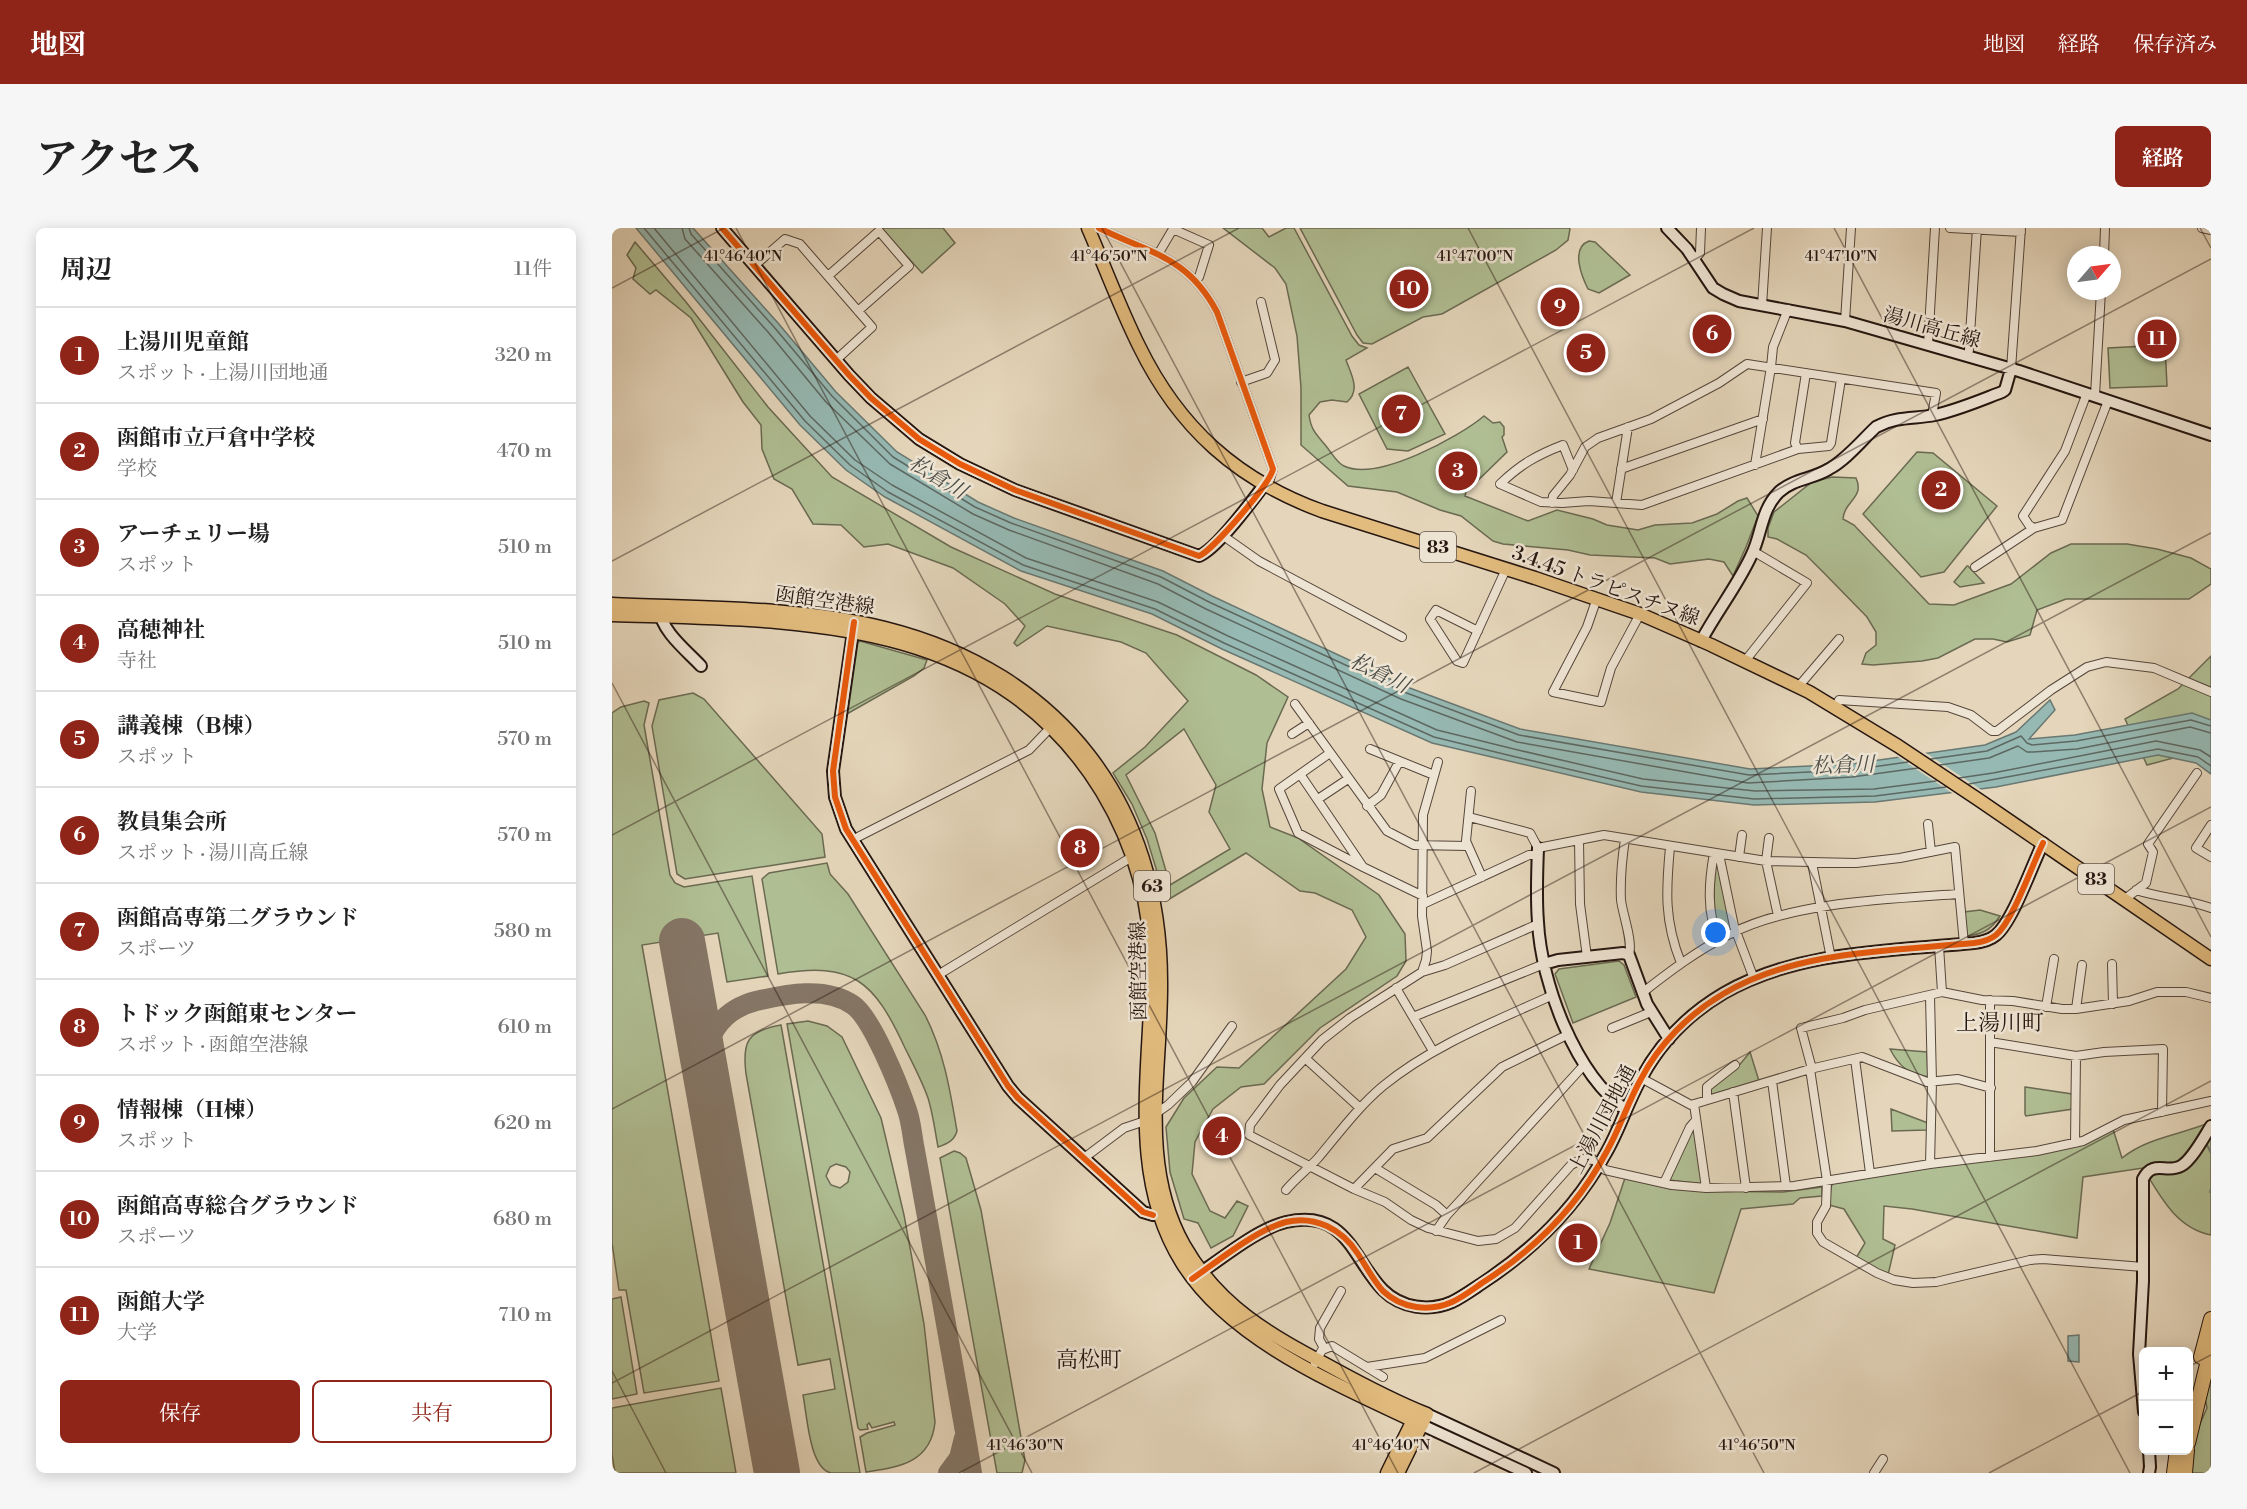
<!DOCTYPE html>
<html lang="ja">
<head>
<meta charset="utf-8">
<style>
	:root { --surface:#fff; --page:#f6f6f6; --text:#222; --muted:#767676; --line:#e0e0e0; --accent:#8f2418 }
	body { margin:0; font-family:"Libre Bodoni","Noto Serif JP",serif; background:var(--page); color:var(--text) }
	.controls { position:absolute; right:18px; bottom:18px; display:grid; overflow:hidden; border-radius:9px; box-shadow:0 3px 15px #0003 }
	.controls button { width:54px; height:54px; display:grid; place-items:center; padding:0; border:0; border-bottom:2px solid var(--line); background:var(--surface); color:var(--text); font:30px sans-serif }
	.compass { position:absolute; left:1455px; top:18px; width:54px; height:54px; border-radius:50%; background:var(--surface); box-shadow:0 3px 15px #0003; rotate:62deg }
	.you { position:absolute; left:1104px; top:705px; width:21px; height:21px; margin:-15px; border:4px solid #fff; border-radius:50%; background:#1a73e8; box-shadow:0 0 0 9px #1a73e833 }
	.badge { display:grid; place-items:center; width:39px; height:39px; border-radius:50%; background:var(--accent); color:#fff; font-size:20px; font-weight:700 }
	.pin { position:absolute; translate:-50% -50%; border:3px solid #fff; box-shadow:0 2px 6px #0006 }
	.list { margin:0; padding:0; list-style:none }
	h2 { display:flex; justify-content:space-between; align-items:center; height:78px; margin:0; padding:0 24px; font-size:26px }
	h2 small { font-size:20px; font-weight:400; color:var(--muted) }
	.list li { display:grid; grid-template-columns:39px 1fr auto; gap:18px; align-items:center; box-sizing:border-box; height:96px; padding:0 24px; border-top:2px solid var(--line) }
	.list b { display:block; font-size:22px; white-space:nowrap }
	.list p { margin:0; font-size:20px; white-space:nowrap; color:var(--muted) }
	.list em { font-size:20px; font-style:normal; color:var(--muted) }
	.actions { display:flex; gap:12px; padding:18px 24px }
	.actions a { flex:1; padding:14px 0; border:2px solid var(--accent); border-radius:9px; text-align:center; font-size:21px; color:var(--accent) }
	.actions .main { background:var(--accent); color:#fff }
	.map { position:relative; flex:none; width:1599px; height:1245px; overflow:hidden; border-radius:9px }
	header { display:flex; align-items:center; gap:36px; box-sizing:border-box; height:84px; padding:0 30px; background:var(--accent); color:#fff }
	header strong { font-size:28px }
	nav { display:flex; gap:33px; margin-inline-start:auto; font-size:21px }
	.intro { display:flex; align-items:center; justify-content:space-between; box-sizing:border-box; height:144px; padding:0 36px }
	h1 { margin:0; font-size:42px }
	.button { padding:15px 27px; border-radius:9px; background:var(--accent); color:#fff; font-size:21px; font-weight:700 }
	main { display:flex; gap:36px; padding:0 36px }
	aside { flex:1; background:var(--surface); border-radius:9px; box-shadow:0 3px 15px #0003 }
	.map>svg:first-child { display:block }
	.green { fill:#b0be93; stroke:#6a6a52; stroke-width:1.5; fill-rule:evenodd }
	.water { fill:#96b9b3; stroke:#697872; stroke-width:1.5 }
	.pier { fill:#e5d6bb }
	.lines { fill:none; stroke-linecap:round; stroke-linejoin:round }
	.shore { stroke:#5e6862; stroke-width:1.5 }
	.stream { stroke:#697872; stroke-width:2 }
	.taxiway { stroke:#857666; stroke-width:20 }
	.runway { stroke:#857666; stroke-width:46 }
	.street-casing { stroke:#55463b; stroke-width:10 }
	.secondary-casing { stroke:#251610; stroke-width:14 }
	.primary-casing { stroke:#251610; stroke-width:15 }
	.highway-casing { stroke:#251610; stroke-width:16 }
	.street { stroke:#eee4d3; stroke-width:8 }
	.secondary { stroke:#eee4d3; stroke-width:10 }
	.primary { stroke:#e2bb7e; stroke-width:12 }
	.highway { stroke:#e2bb7e; stroke-width:14 }
	.cycleway-casing { stroke:#eee4d3; stroke-width:10 }
	.cycleway { stroke:#e8590c; stroke-width:6 }
	.ticks { fill:none; stroke:#251610; stroke-width:1.5; stroke-opacity:0.45 }
	.labels { text-anchor:middle; stroke-width:5; stroke-linejoin:round; paint-order:stroke }
	.shield { fill:#eee4d3; stroke:#61544a; stroke-width:1.5 }
	.shield-label { font-size:18px; font-weight:bold; fill:#251610 }
	.street-label { font-size:20px; fill:#251610; stroke:#eee4d3 }
	.water-label { font-size:21px; font-style:italic; fill:#4d4f49; stroke:#eee4d3 }
	.quarter-label { font-size:22px; fill:#251610; stroke:#eee4d3 }
	.ticks-label { font-size:15px; text-anchor:middle; fill:#251610; stroke:#eee4d3; stroke-width:5; stroke-linejoin:round; paint-order:stroke }
</style>
</head>
<body>
<header>
<strong>地図</strong>
<nav><a>地図</a><a>経路</a><a>保存済み</a></nav>
</header>
<div class="intro"><h1>アクセス</h1><a class="button">経路</a></div>
<main>
<aside>
<h2>周辺<small>11件</small></h2>
<ul class="list">
<li><span class="badge">1</span><div><b>上湯川児童館</b><p>スポット · 上湯川団地通</p></div><em>320 m</em></li>
<li><span class="badge">2</span><div><b>函館市立戸倉中学校</b><p>学校</p></div><em>470 m</em></li>
<li><span class="badge">3</span><div><b>アーチェリー場</b><p>スポット</p></div><em>510 m</em></li>
<li><span class="badge">4</span><div><b>高穂神社</b><p>寺社</p></div><em>510 m</em></li>
<li><span class="badge">5</span><div><b>講義棟（B棟）</b><p>スポット</p></div><em>570 m</em></li>
<li><span class="badge">6</span><div><b>教員集会所</b><p>スポット · 湯川高丘線</p></div><em>570 m</em></li>
<li><span class="badge">7</span><div><b>函館高専第二グラウンド</b><p>スポーツ</p></div><em>580 m</em></li>
<li><span class="badge">8</span><div><b>トドック函館東センター</b><p>スポット · 函館空港線</p></div><em>610 m</em></li>
<li><span class="badge">9</span><div><b>情報棟（H棟）</b><p>スポット</p></div><em>620 m</em></li>
<li><span class="badge">10</span><div><b>函館高専総合グラウンド</b><p>スポーツ</p></div><em>680 m</em></li>
<li><span class="badge">11</span><div><b>函館大学</b><p>大学</p></div><em>710 m</em></li>
</ul>
<div class="actions"><a class="main">保存</a><a>共有</a></div>
</aside>
<div class="map">
<svg width="1599" height="1245" viewBox="0 0 1599 1245">
	<rect width="100%" height="100%" fill="#e5d6bb"/>
	<filter id="stains"><feTurbulence type="fractalNoise" baseFrequency=".00333" numOctaves="4"/><feColorMatrix values="0 0 0 0 .2 0 0 0 0 .09 0 0 0 0 .02 0 0 0 .5 -.17"/></filter>
	<radialGradient id="worn" r=".72"><stop offset=".6" stop-color="#630" stop-opacity="0"/><stop offset="1" stop-color="#630" stop-opacity=".3"/></radialGradient>
	<path class="green" d="M269,0H331L343,15L310,45Z
		M611,0H650L657,9L674,0H682L740,108L747,117L755,120L734,132C739,146 749,162 735,174L720,172L708,174L697,187C699,202 704,206 714,218C719,224 725,235 732,238C765,254 847,209 872,188L881,195L888,194L892,199V207L890,209L895,224L854,264L853,268L916,293L945,282L981,291L995,297L1026,302L1043,297L1080,295L1105,286L1126,273L1135,270L1146,288L1134,319L1121,348L1112,334L1097,331L1058,336L1043,330L978,327L956,322L891,316L881,313L849,288L828,282L785,264L736,258L689,217V160L685,108L674,56L663,40Z
		M688,0H957L958,1L956,12L944,22L830,86L811,89L760,116L751,115L745,107Z
		M977,13L983,14L1018,47L987,65L976,61C970,49 958,20 977,13Z
		M23,14L74,74L156,179L220,249L339,319L443,366L565,407L644,447L676,469L655,515L650,561L658,599L686,610L767,667L793,706L794,733L785,748L708,800L652,856L629,859L601,881L583,914L580,946L598,983L613,990L625,973L636,978L621,1008L599,1020L586,995L572,991L558,944L554,899L572,870L605,839L627,840L734,741L754,709L740,682L703,665L688,663L634,625L554,673L535,611L520,576L501,545L533,519L576,473L534,425L509,414L435,398L405,418L402,415L413,398L393,376L341,340L276,316L252,319L229,297L201,296L180,261L162,251L150,221L149,197L131,174L79,90L44,62L38,66L21,51L24,40L15,27ZM572,501L604,557L597,584L618,621L558,657L543,605L514,547Z
		M1553,117L1555,158L1498,160L1496,120Z
		M796,139L833,206L796,223L775,221L747,166Z
		M1305,224L1321,225L1385,278L1332,344L1309,349L1251,286Z
		M1220,249L1244,250C1253,270 1232,273 1231,291L1242,297L1317,376L1342,377L1399,356L1439,325L1459,316H1515L1545,321L1579,330L1599,341V356L1577,371H1454L1425,382L1418,407L1395,414L1381,411H1363L1326,430L1310,433L1261,437L1250,436L1254,425L1264,417V404L1255,389L1213,346L1194,327L1165,311L1156,309V300L1162,284L1200,254Z
		M1355,338H1356L1372,355L1348,359L1342,354Z
		M248,413L315,432L312,440L302,448L233,487L243,416Z
		M1599,428V520L1535,537L1513,491L1566,461Z
		M81,465L92,471L210,606L213,629L73,651L65,646L40,498L47,472Z
		M32,473L37,475L32,497L58,647L63,655L72,659L140,648L156,748L115,754L106,705L30,717L107,1153L32,1165L14,1062H7L0,1015V485L9,479Z
		M215,635L218,646L236,666L313,787C332,824 338,862 345,903C342,913 335,916 326,919C323,903 321,886 316,870C310,853 301,836 293,820C262,753 241,733 166,746L150,651L157,645Z
		M1103,636H1107L1119,700L1111,704L1107,702L1103,689L1102,668Z
		M1368,682L1388,688C1379,702 1371,706 1355,708L1352,684Z
		M1007,733L1012,737L1024,769L961,795L943,746L947,741Z
		M196,793L215,798L230,809L269,890L292,987L312,1096L323,1194C319,1235 287,1239 254,1244L248,1209L255,1205L283,1197L282,1194L260,1200L257,1195L255,1197L256,1201L248,1202L246,1200L175,796ZM224,936L234,939L238,944L236,954L228,960L219,957L214,948L218,939Z
		M169,797L248,1245C239,1245 228,1245 219,1245C197,1240 195,1186 191,1167L223,1161L218,1131L186,1137L134,846C130,814 135,803 169,797Z
		M1278,821L1315,824L1316,849C1295,844 1288,840 1278,821Z
		M1138,824L1147,853L1098,867L1099,860L1125,840Z
		M1413,859L1460,866L1461,881L1414,888L1413,886Z
		M1279,881L1316,895L1315,902L1280,903Z
		M1599,894V1007C1564,1000 1548,968 1531,940L1471,949L1465,1010L1300,981L1272,978L1271,1011L1283,1017L1276,1047L1244,1030L1253,1015L1232,981L1217,977L1219,959L1221,955L1317,939L1425,926L1472,916L1501,901L1510,930C1536,909 1569,907 1599,894Z
		M1080,901H1083L1090,956L1057,952Z
		M342,923L348,925L354,930L369,982L413,1232L410,1245H385L328,930Z
		M1013,950L1059,961L1091,963L1171,964L1210,959V968L1188,970L1181,976L1129,981L1102,1065L977,1041L998,995Z
		M9,1069L25,1166L0,1171V1071Z
		M1599,1138V1245H1578L1579,1216L1595,1180L1593,1170Z
		M109,1160L124,1245H3L0,1226V1180Z"/>
	<path class="water" d="M24,0H81L166,95L224,164L285,224L366,274L402,290L551,343L600,368L795,459L908,501L1138,541L1239,536L1373,517L1404,504L1438,472L1443,482L1417,511L1463,507L1580,485L1599,492V546L1584,535L1546,527L1384,559L1263,574L1142,577L1029,564L820,515L610,421L540,386L409,343L273,269L234,242L188,197Z
		M1467,1107V1134L1456,1133V1108Z"/>
	<path class="pier" d="M1311,523L1371,563L1343,567L1283,527Z"/>
	<g class="lines">
		<path class="shore" d="M32,0L193,193L238,237L276,264L411,337L543,381L612,415L822,509L904,529L1029,558L1142,571L1263,568L1334,559
			M42,0L198,188L243,232L280,257L414,330L546,374L616,408L825,502L906,522L1031,551L1143,563L1262,561L1324,553
			M70,0L73,11L156,104L214,174L278,236L361,286L397,302L546,356L594,381L789,471L905,514L1136,555L1240,549L1306,540
			M77,0L79,6L162,99L220,168L281,229L363,279L399,295L549,349L597,374L792,464L907,507L1137,547L1239,542L1296,534
			M1319,531L1375,523L1409,508L1415,515L1420,517L1464,513L1579,492L1599,498
			M1328,537L1377,530L1406,518L1415,524H1421L1465,521L1578,499L1599,505
			M1347,550L1381,545L1544,513L1588,522L1599,529
			M1357,556L1546,521L1586,529L1599,538"/>
		<path class="stream" d="M1594,915L1599,925
			M1598,964L1599,961"/>
		<path class="taxiway" d="M92,834C96,803 113,781 144,773C174,766 214,758 241,777C260,790 287,858 295,882C299,893 300,906 302,917C307,943 311,968 316,994C331,1077 346,1161 360,1245
			M164,1237L169,1245
			M336,1245L347,1230L352,1210"/>
		<path class="runway" d="M70,713L165,1245"/>
		<defs>
			<path id="street" d="M487,0C539,26 575,28 605,84L661,241L658,251L652,257
				M1338,0L1409,4
				M1590,0L1599,2
				M548,23L561,1L597,17L587,49
				M1492,27L1493,0
				M1082,32L1088,25L1089,0
				M142,38L173,11L188,16L260,99L224,132
				M216,48L267,3L297,38L246,83
				M1150,78L1155,0
				M1233,93L1239,0
				M1316,117L1323,0
				M1357,122L1365,0
				M1399,141L1409,0
				M629,154L655,145L663,132L649,74
				M1483,167L1489,63
				M1186,221L1183,215L1194,145
				M1143,237L1159,139L1161,119L1176,81
				M1009,241L1151,191
				M961,242L951,217C925,227 909,236 888,256L929,274L950,275L977,273L1030,277L1186,221L1217,218L1219,215L1229,151
				M940,275L941,268L958,247L973,219L986,210L1039,191L1107,155L1135,136L1324,165L1320,187
				M1004,275L1016,199
				M1422,300L1417,297L1411,288L1453,223L1475,165
				M610,307L647,333L790,409
				M1363,339L1422,300L1450,292L1494,178
				M985,370L975,399L941,464L989,474L999,440L1028,386
				M866,403L824,382L818,391L845,433L851,435L894,341
				M1133,433L1195,355L1146,326
				M1186,459L1227,411
				M683,476L775,603L802,617L855,618
				M1223,480L1227,472L1336,479L1359,487L1380,503H1385L1439,462L1475,439L1494,434L1542,440L1599,464
				M680,506L697,495
				M758,521L822,547
				M718,525L667,561L686,605L751,639
				M826,534L811,587L810,688L815,723L814,732L810,744L738,790L710,812L668,857L638,897L637,907L742,961L773,974L799,992L816,1000L866,1013L884,1011L903,1000L959,937L970,931L982,932L993,942L1060,957L1094,960
				M688,546L751,639L811,668
				M859,563L854,613L870,649
				M706,571L736,551
				M755,578L769,567L787,534
				M857,589L918,605L926,620L992,607L1154,633L1244,635L1288,630L1343,619L1352,716
				M1316,596L1319,624
				M1599,597L1584,620L1599,629
				M1157,610L1154,633L1166,688
				M1013,611C1010,631 1008,651 1009,672C1011,688 1021,713 1017,727
				M240,612L417,522L440,498
				M967,612L968,676L975,729
				M1058,619C1054,662 1052,693 1069,735
				M1102,625C1097,653 1094,685 1107,712
				M1107,626L1122,698L1142,751
				M1127,629L1130,607
				M1200,635L1219,730
				M1524,662C1549,670 1574,671 1599,680
				M1513,671L1534,655L1541,624L1536,616L1585,545
				M811,676L917,627H925
				M1327,718L1330,764
				M1500,736L1501,776
				M810,744L833,737L926,696
				M326,747L523,627
				M784,760L821,823
				M1030,765C1058,743 1086,722 1118,706C1180,674 1277,671 1347,666
				M1318,768L1320,854L1318,936
				M1378,772V929
				M1434,779L1442,731
				M1464,781L1470,737
				M801,789L932,736
				M1000,800L1039,784
				M1378,814L1464,828L1492,824L1551,821L1550,884
				M693,830L748,880
				M1243,831L1258,945
				M1198,841L1215,953L1214,978L1205,994V1005L1211,1014L1265,1045L1282,1052L1301,1055L1324,1054L1418,1032L1431,1031L1531,1039
				M1200,841L1189,800L1231,790L1253,782L1330,764L1370,772L1401,773L1450,781H1464L1517,773L1545,764H1574L1599,770
				M1029,850L1079,877L1198,841L1250,829L1315,854L1346,851L1379,860
				M1160,853L1174,958
				M1121,864L1134,960
				M1095,872V859L1123,837
				M1082,876L1094,960L1182,958L1318,936L1425,923L1471,913L1512,892L1599,873
				M1463,915L1464,828
				M472,930L512,900L533,893L556,877L580,854L620,798
				M763,940L824,977L835,987
				M1052,955L1078,899L1084,892
				M742,961L781,921L815,910L890,839L957,806
				M674,962C684,950 696,941 706,930C727,905 746,879 771,858C821,817 882,794 941,767
				M824,1003L835,987L973,836
				M712,1120L707,1111L708,1100L729,1063
				M703,1135L710,1122L720,1118L771,1149
				M755,1139L813,1130L889,1092
				M1262,1245L1271,1231"/>
			<path id="secondary" d="M110,0L237,147L259,170L307,211L348,236L403,262L587,328C605,321 639,274 652,257
				M1055,0L1075,21L1101,60L1111,66L1127,73L1233,93L1407,143L1599,207
				M47,381C50,404 74,422 89,438
				M242,397L221,543L223,569L234,601L396,858L406,870L531,984L541,987
				M1089,413C1105,383 1126,357 1140,326C1150,305 1149,282 1167,264C1181,251 1201,251 1217,241C1235,231 1249,213 1264,199C1284,188 1303,191 1323,187C1346,182 1369,172 1390,164L1393,162L1399,141
				M926,620C925,645 924,670 926,694C929,755 963,846 1014,882
				M932,736L946,732L1011,725L1017,727L1035,776L1057,811
				M585,1047C611,1030 645,1001 674,994C735,980 741,1032 771,1062C789,1080 817,1084 840,1074C850,1069 860,1062 869,1056C921,1022 964,980 994,925C1008,901 1016,873 1030,849C1049,814 1078,785 1112,765C1187,722 1279,723 1362,715C1370,714 1378,712 1384,707C1401,693 1420,637 1431,615
				M1532,1184L1527,1126L1531,1053V951C1541,931 1555,946 1569,938C1580,932 1592,909 1599,898
				M815,1186L942,1245
				M810,1197L914,1245
				M1537,1222L1538,1239L1537,1245"/>
			<path id="primary" d="M476,0C493,39 508,80 527,118C567,200 625,252 710,283L923,350L1028,386L1099,417L1197,464L1286,518L1367,572L1599,731
				M0,376C91,380 184,378 273,400C448,444 549,575 549,754C550,843 526,935 572,1017C607,1079 659,1107 719,1139C750,1156 782,1173 815,1186L786,1245
				M0,387C184,393 381,386 490,564C525,622 541,687 539,755C537,849 517,951 570,1035C619,1114 729,1158 810,1197
				M775,1245L804,1186"/>
			<path id="highway" d="M1589,1129L1599,1091
				M1576,1215L1599,1120
				M1562,1245L1565,1222
				M1573,1245L1575,1222"/>
		</defs>
		<use href="#street" class="street-casing"/>
		<use href="#secondary" class="secondary-casing"/>
		<use href="#primary" class="primary-casing"/>
		<use href="#highway" class="highway-casing"/>
		<use href="#street" class="street"/>
		<use href="#secondary" class="secondary"/>
		<use href="#primary" class="primary"/>
		<use href="#highway" class="highway"/>
		<defs>
			<path id="cycleway" d="M110,0L237,147L259,170L307,211L348,236L403,262L587,328C600,323 658,256 661,241L605,84C575,28 539,26 487,0
				M242,394L221,543L223,569L234,601L396,858L406,870L531,984L541,987
				M580,1051C606,1033 644,1002 674,994C703,987 730,1001 746,1026C754,1038 761,1052 771,1063C790,1081 818,1084 840,1074C851,1069 860,1062 870,1055C922,1022 966,978 995,923C1008,900 1016,874 1029,851C1047,816 1077,786 1111,766C1185,722 1279,723 1362,715C1370,714 1378,712 1384,707C1401,693 1420,637 1431,615"/>
		</defs>
		<use href="#cycleway" class="cycleway-casing"/>
		<use href="#cycleway" class="cycleway"/>
	</g>
	<path class="ticks" d="M124,0L786,1245M490,0L1152,1245M856,0L1518,1245M1222,0L1599,709M1588,0L1599,20M0,60L112,0M0,333L627,0M0,455L420,1245M0,607L1142,0M0,881L1599,31M1576,1139L1599,1127M0,1143L54,1245M0,1155L1599,305M347,1245L1599,579M862,1245L1599,853M1377,1245L1532,1163"/>
	<g class="labels">
		<g class="shield">
			<rect x="808" y="304" width="36" height="30" rx="4.5"/>
			<rect x="1466" y="636" width="36" height="30" rx="4.5"/>
			<rect x="522" y="643" width="36" height="30" rx="4.5"/>
		</g>
		<g class="shield-label">
			<text x="826" y="325">83</text>
			<text x="1484" y="657">83</text>
			<text x="540" y="664">63</text>
		</g>
		<g class="street-label">
			<text transform="translate(1320 99) rotate(16)" y="7">湯川高丘線</text>
			<text transform="translate(994 357) rotate(20)" y="7">3.4.45 トラピスチヌ線</text>
			<text transform="translate(213 372) rotate(8)" y="7">函館空港線</text>
			<text transform="translate(526 743) rotate(-91)" y="7">函館空港線</text>
			<text transform="translate(990 891) rotate(-62)" y="7">上湯川団地通</text>
		</g>
		<g class="water-label">
			<text transform="translate(326 249) rotate(31)" y="7">松倉川</text>
			<text transform="translate(768 445) rotate(26)" y="7">松倉川</text>
			<text transform="translate(1231 537) rotate(-2)" y="7">松倉川</text>
		</g>
		<g class="quarter-label">
			<text x="1388" y="802">上湯川町</text>
			<text x="477" y="1139">高松町</text>
		</g>
	</g>
	<g class="ticks-label">
		<text x="131" y="33">41°46'40"N</text>
		<text x="497" y="33">41°46'50"N</text>
		<text x="863" y="33">41°47'00"N</text>
		<text x="1229" y="33">41°47'10"N</text>
		<text x="413" y="1222">41°46'30"N</text>
		<text x="779" y="1222">41°46'40"N</text>
		<text x="1145" y="1222">41°46'50"N</text>
	</g>
	<rect width="100%" height="100%" filter="url(#stains)"/>
	<rect width="100%" height="100%" fill="url(#worn)"/>
</svg>
<div class="controls">
<button>+</button>
<button>−</button>
</div>
<svg class="compass" viewBox="-18 -18 36 36"><path d="M0-13l5 13h-10z" fill="#e53935"/><path d="M0 13l5-13h-10z" fill="#767676"/></svg>
<div class="you"></div>
<div class="pin badge" style="left:966px;top:1015px">1</div>
<div class="pin badge" style="left:1329px;top:262px">2</div>
<div class="pin badge" style="left:846px;top:243px">3</div>
<div class="pin badge" style="left:610px;top:908px">4</div>
<div class="pin badge" style="left:974px;top:125px">5</div>
<div class="pin badge" style="left:1100px;top:106px">6</div>
<div class="pin badge" style="left:789px;top:186px">7</div>
<div class="pin badge" style="left:468px;top:620px">8</div>
<div class="pin badge" style="left:948px;top:79px">9</div>
<div class="pin badge" style="left:797px;top:61px">10</div>
<div class="pin badge" style="left:1545px;top:111px">11</div>
</div>
</main>
</body>
</html>
